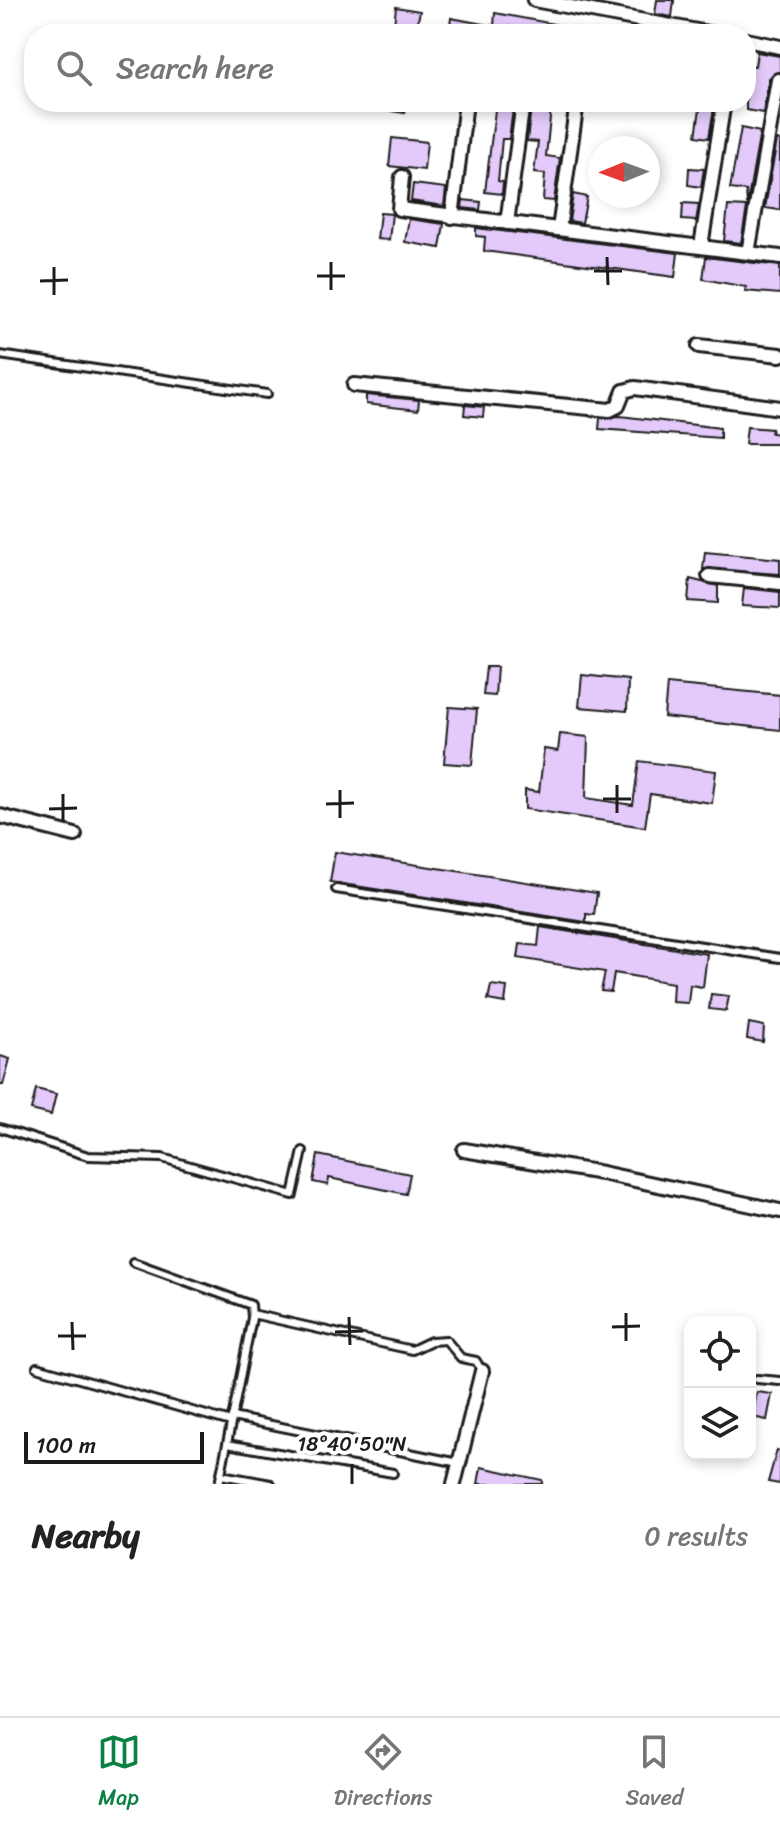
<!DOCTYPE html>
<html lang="en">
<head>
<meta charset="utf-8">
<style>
	:root { --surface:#fff; --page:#f6f6f6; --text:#222; --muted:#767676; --line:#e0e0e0; --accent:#0b8043 }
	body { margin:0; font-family:Sriracha,sans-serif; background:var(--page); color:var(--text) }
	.controls { position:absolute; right:24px; bottom:24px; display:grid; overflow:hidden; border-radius:16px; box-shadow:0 4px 12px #0003 }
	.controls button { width:72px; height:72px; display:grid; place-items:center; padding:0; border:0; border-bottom:2px solid var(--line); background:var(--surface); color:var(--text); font:40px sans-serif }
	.compass { position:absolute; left:588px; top:136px; width:72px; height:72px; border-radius:50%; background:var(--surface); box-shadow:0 4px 12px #0003; rotate:269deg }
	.scale { position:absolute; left:24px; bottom:20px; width:180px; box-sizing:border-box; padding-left:8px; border:4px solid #1c1c1c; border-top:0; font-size:22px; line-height:28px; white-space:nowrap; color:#1c1c1c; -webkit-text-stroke:6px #fff; paint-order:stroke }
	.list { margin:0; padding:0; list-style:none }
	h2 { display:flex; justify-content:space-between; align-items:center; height:104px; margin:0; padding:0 32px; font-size:34px }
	h2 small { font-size:26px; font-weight:400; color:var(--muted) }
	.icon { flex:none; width:44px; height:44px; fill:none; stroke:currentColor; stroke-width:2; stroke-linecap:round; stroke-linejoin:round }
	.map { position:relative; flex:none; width:780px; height:1484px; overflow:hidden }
	.search { position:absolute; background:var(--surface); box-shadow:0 4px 12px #0003; left:24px; right:24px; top:24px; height:88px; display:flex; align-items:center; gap:20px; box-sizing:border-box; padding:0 28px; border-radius:32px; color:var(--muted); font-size:30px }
	.sheet { height:232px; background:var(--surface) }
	nav { display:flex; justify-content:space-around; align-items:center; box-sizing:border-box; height:112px; border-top:2px solid var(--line); background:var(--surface); font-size:22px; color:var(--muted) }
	nav a { display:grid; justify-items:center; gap:4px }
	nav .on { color:var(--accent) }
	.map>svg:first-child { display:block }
	.building { fill:#e3cafa; stroke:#1c1c1c; stroke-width:2 }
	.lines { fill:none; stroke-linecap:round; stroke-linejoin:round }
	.lane-casing { stroke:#1c1c1c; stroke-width:12 }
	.street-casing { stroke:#1c1c1c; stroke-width:18 }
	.lane { stroke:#fff; stroke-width:6 }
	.street { stroke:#fff; stroke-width:12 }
	.ticks { fill:none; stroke:#1c1c1c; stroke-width:3 }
	.ticks-label { font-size:20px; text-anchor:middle; fill:#1c1c1c; stroke:#fff; stroke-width:8; stroke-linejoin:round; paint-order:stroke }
</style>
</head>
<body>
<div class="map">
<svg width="780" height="1484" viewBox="0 0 780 1484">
	<rect width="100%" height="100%" fill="#fff"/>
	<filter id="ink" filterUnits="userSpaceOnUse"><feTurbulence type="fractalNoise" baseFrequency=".0125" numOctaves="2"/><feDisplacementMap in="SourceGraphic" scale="16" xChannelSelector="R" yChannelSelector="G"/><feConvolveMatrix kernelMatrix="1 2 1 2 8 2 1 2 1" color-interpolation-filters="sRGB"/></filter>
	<g filter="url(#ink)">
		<path class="building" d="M657,0H674L672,17L655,14Z
			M396,7L420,11L415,34H393Z
			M495,13L581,29V34H549L507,26L511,34L449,32L451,18L494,26Z
			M757,52L780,56V71L769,78L763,113L746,110V65L755,66Z
			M372,102H407L405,113L372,108Z
			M496,102H514L509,139H502L498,181L503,182L502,194L485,192Z
			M701,102H715L709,138L696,136Z
			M531,107L551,109L546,156L560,158L554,201L543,200L545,174L534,173L538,142L527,141Z
			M741,128L760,132L747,205L746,191L730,189Z
			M392,138L427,142L424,170L389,166Z
			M777,140L780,141V210L765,208Z
			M689,168L704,169L701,187L688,185Z
			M413,184L446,188L444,206L411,201Z
			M573,194L587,197L582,223L569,221Z
			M463,200L481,202L480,210L462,208Z
			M683,203L699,204L696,221L682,220Z
			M728,206L747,207L741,243L724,241Z
			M380,213L392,214L389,240L377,239Z
			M409,219L444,224L440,248L405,242Z
			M476,228L678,253L675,277L484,251L485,237L476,236Z
			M706,257L780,266V294L745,291L746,287L703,279Z
			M366,395L419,400L418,410L366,404Z
			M465,405L484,407L483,417L464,415Z
			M620,416L720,428V438L599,429L600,418Z
			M747,427L772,429L771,433L780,434V444H745Z
			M705,552L780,559V574L703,569Z
			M690,579L718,586V603L688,601Z
			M744,588L780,592V608L742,606Z
			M486,667H497L495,696L483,695Z
			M582,675L628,680L627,711L579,707Z
			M667,684L780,695V730L664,717Z
			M449,707L477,709L472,765L444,763Z
			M560,734L588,737L586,798L633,805L639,761L716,771L712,803L650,794L645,827L525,809V790L539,792L544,749L558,751Z
			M335,852L597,893L594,915L586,914V922L330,882Z
			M540,927L707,954L703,987L690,985L688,1003L672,1002L673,983L614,973L611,992L601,991L605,972L518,958L520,944L538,946Z
			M491,985L507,987L505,1003L488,1000Z
			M711,994L729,996L726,1011L709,1009Z
			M749,1023L764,1026L763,1042L747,1039Z
			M0,1056L10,1059L3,1085H0Z
			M36,1089L56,1094L51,1115L31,1110Z
			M318,1155L410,1174L406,1194L329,1178L328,1185L313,1182Z
			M757,1392L772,1394L767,1420L752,1417Z
			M777,1450L780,1451V1484L768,1482Z
			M481,1467L542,1480V1484H478Z"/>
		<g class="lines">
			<defs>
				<path id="lane" d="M0,355L267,394
					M336,889L780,958
					M0,1128L88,1156L162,1158L293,1195L303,1151
					M133,1262L251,1305L252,1318L219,1484
					M252,1314L412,1350L431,1341L446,1340L461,1358L476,1361L482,1371
					M37,1367L231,1422
					M757,1379L780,1381
					M232,1417L459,1463
					M227,1444L393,1473
					M221,1475L271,1484"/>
				<path id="street" d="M534,0L713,34
					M746,40L780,47
					M402,177L399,209L780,257
					M452,217L466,102
					M507,223L523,102
					M559,229L577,102
					M701,246L724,102
					M748,253L778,80
					M699,346L780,355
					M354,385L610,410L618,406L624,391L635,388L780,408
					M709,576L780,583
					M0,816L75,835
					M464,1150L602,1173L780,1211
					M454,1484L482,1371"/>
			</defs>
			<use href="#lane" class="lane-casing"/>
			<use href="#street" class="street-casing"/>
			<use href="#lane" class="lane"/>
			<use href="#street" class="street"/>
		</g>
	</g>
	<path class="ticks" d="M607,257L608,285M331,262V290M54,267V295M594,271H622M317,276H345M40,281L68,280M617,785V813M340,790V818M63,794V822M603,799H631M326,804L354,803M49,809L77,808M626,1313V1341M349,1317L350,1345M72,1322L73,1350M612,1327L640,1326M335,1332L363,1331M58,1336H86M352,1464V1484"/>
	<g class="ticks-label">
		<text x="352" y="1451">18°40'50"N</text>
	</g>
</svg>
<div class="controls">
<button><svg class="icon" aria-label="locate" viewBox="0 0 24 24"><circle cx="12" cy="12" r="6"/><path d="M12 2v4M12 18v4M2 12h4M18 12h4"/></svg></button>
<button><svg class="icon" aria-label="layers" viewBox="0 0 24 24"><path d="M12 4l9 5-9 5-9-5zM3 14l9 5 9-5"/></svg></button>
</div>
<svg class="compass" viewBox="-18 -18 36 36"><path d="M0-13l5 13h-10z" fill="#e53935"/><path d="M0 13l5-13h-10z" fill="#767676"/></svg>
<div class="scale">100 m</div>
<div class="search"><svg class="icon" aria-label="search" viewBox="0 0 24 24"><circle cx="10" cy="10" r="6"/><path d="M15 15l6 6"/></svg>Search here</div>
</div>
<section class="sheet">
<h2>Nearby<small>0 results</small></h2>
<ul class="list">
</ul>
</section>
<nav>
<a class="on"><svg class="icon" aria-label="map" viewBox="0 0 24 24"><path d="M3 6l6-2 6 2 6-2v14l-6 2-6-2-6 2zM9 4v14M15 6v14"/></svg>Map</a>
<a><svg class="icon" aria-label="directions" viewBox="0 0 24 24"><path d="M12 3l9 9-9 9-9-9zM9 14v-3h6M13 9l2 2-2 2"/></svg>Directions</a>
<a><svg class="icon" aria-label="saved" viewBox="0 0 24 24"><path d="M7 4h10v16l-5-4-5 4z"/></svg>Saved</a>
</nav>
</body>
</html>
